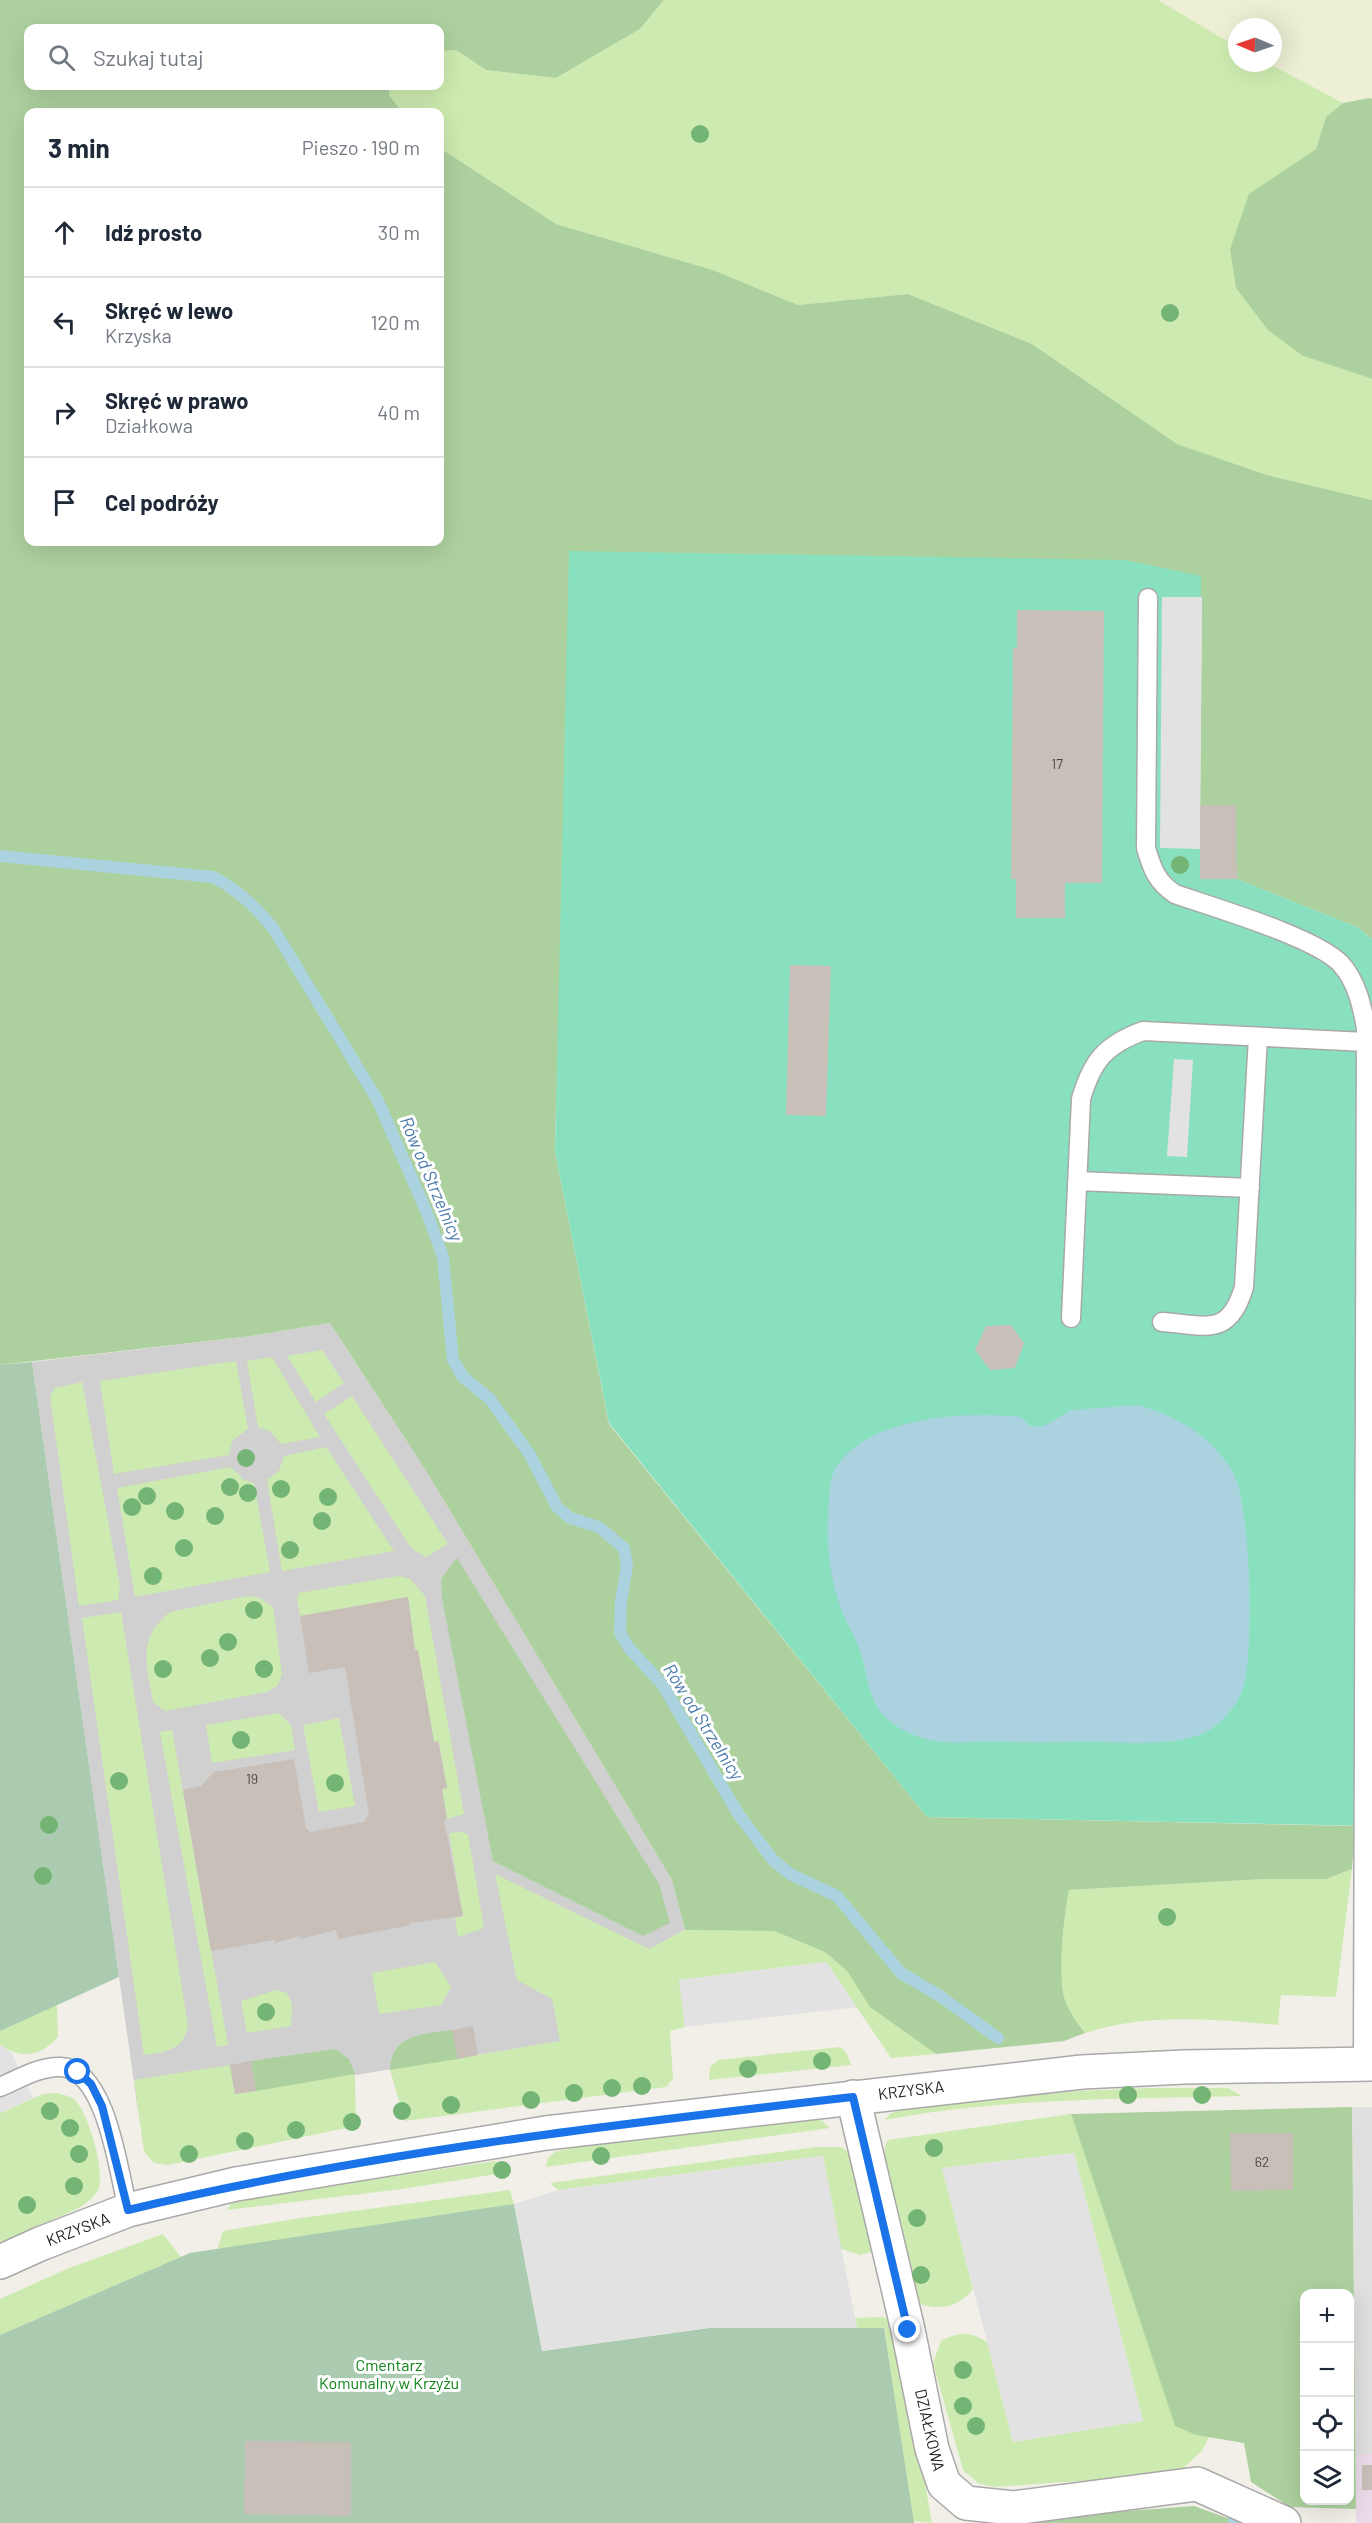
<!DOCTYPE html>
<html lang="pl">
<head>
<meta charset="utf-8">
<style>
	:root { --surface:#fff; --page:#f6f6f7; --text:#1f2937; --muted:#747a83; --line:#e0e1e3 }
	body { margin:0; font-family:Barlow,sans-serif; background:var(--page); color:var(--text) }
	.controls { position:absolute; right:18px; bottom:18px; display:grid; overflow:hidden; border-radius:12px; box-shadow:0 6px 24px #0002 }
	.controls button { width:54px; height:54px; display:grid; place-items:center; padding:0; border:0; border-bottom:2px solid var(--line); background:var(--surface); color:var(--text); font:30px sans-serif }
	.compass { position:absolute; left:1228px; top:18px; width:54px; height:54px; border-radius:50%; background:var(--surface); box-shadow:0 6px 24px #0002; rotate:272deg }
	.stop { position:absolute; width:18px; height:18px; margin:-14px; border:4px solid #1a73e8; border-radius:50%; background:#fff }
	.stop.end { background:#1a73e8; border-color:#fff; box-shadow:0 2px 6px #0008 }
	.list { margin:0; padding:0; list-style:none }
	h2 { display:flex; justify-content:space-between; align-items:center; height:78px; margin:0; padding:0 24px; font-size:26px }
	h2 small { font-size:20px; font-weight:400; color:var(--muted) }
	.list li { display:grid; grid-template-columns:39px 1fr auto; gap:18px; align-items:center; box-sizing:border-box; height:90px; padding:0 24px; border-top:2px solid var(--line) }
	.list b { display:block; font-size:22px; white-space:nowrap }
	.list p { margin:0; font-size:20px; white-space:nowrap; color:var(--muted) }
	.list em { font-size:20px; font-style:normal; color:var(--muted) }
	.icon { flex:none; width:33px; height:33px; fill:none; stroke:currentColor; stroke-width:2; stroke-linecap:round; stroke-linejoin:round }
	.map { position:relative; flex:none; width:1372px; height:2523px; overflow:hidden }
	.search { position:absolute; background:var(--surface); box-shadow:0 6px 24px #0002; left:24px; top:24px; width:420px; height:66px; display:flex; align-items:center; gap:15px; box-sizing:border-box; padding:0 21px; border-radius:12px; color:var(--muted); font-size:22px }
	.panel { position:absolute; background:var(--surface); box-shadow:0 6px 24px #0002; left:24px; top:108px; width:420px; height:438px; border-radius:12px }
	.map>svg:first-child { display:block }
	.residential { fill:#e0dfdf }
	.industrial { fill:#ebdbe8 }
	.religious { fill:#d0d0d0 }
	.farmland { fill:#eef0d5 }
	.grass { fill:#cdebb0 }
	.forest { fill:#add19e; fill-rule:evenodd }
	.cemetery { fill:#aacbaf }
	.pitch { fill:#88e0be }
	.parking { fill:#e2e2e2 }
	.water { fill:#aad3df }
	.lines { fill:none; stroke-linecap:round; stroke-linejoin:round }
	.stream { stroke:#aad3df; stroke-width:12 }
	.building { fill:#c7bfb8 }
	.service-casing { stroke:#a9a9a9; stroke-width:21 }
	.minor-casing { stroke:#a9a9a9; stroke-width:36 }
	.tertiary-casing { stroke:#a9a9a9; stroke-width:36 }
	.service { stroke:#fff; stroke-width:18 }
	.minor { stroke:#fff; stroke-width:33 }
	.tertiary { stroke:#fff; stroke-width:33 }
	.tree { fill:#74b475 }
	.route { stroke:#1a73e8; stroke-width:8 }
	.labels { text-anchor:middle; stroke-width:6; stroke-linejoin:round; paint-order:stroke }
	.number-label { font-size:14px; fill:#4b4948 }
	.street-label { font-size:16px; fill:#222; stroke:#fff }
	.park-label { font-size:16px; fill:#0c8416; stroke:#fff }
	.water-label { font-size:18px; font-style:italic; fill:#4a7aab; stroke:#fff }
</style>
</head>
<body>
<div class="map">
<svg width="1372" height="2523" viewBox="0 0 1372 2523">
	<rect width="100%" height="100%" fill="#f2efe9"/>
	<path class="residential" d="M1352,2107H1372V2454H1356Z"/>
	<path class="industrial" d="M1356,2454H1372V2523H1356Z"/>
	<path class="religious" d="M330,1323L428,1474L672,1880L685,1930L650,1949L665,2024L138,2111L32,1362L251,1336Z"/>
	<path class="farmland" d="M1158,0H1372V99L1343,103L1268,63H1273V27H1237V47Z"/>
	<path class="grass" d="M664,0H1158L1237,47V63H1268L1343,103L1326,117L1316,149L1286,171L1303,356L1372,379V500L1267,475L1177,444L1032,344L908,294L798,305L713,270L556,224L440,148V112H402L389,95V86H440V51L456,50L486,70L556,78L640,29Z
		M322,1350L344,1383L316,1402L287,1356Z
		M272,1357L320,1437L281,1444L270,1431L258,1427L247,1361Z
		M236,1361L248,1429L232,1441L229,1455L114,1474L100,1381Z
		M82,1382L120,1585L118,1600L79,1606L50,1396L55,1388Z
		M352,1396L448,1544L426,1557L411,1548L324,1414Z
		M326,1447L394,1551L282,1571L267,1480L279,1471L284,1456Z
		M231,1467L244,1480L254,1483L270,1572L135,1597L117,1488Z
		M399,1576L410,1579L425,1596L464,1814L447,1819L442,1789L447,1788L439,1741L434,1742L418,1650H415L408,1597L300,1616L297,1599L299,1593Z
		M248,1596L260,1598L273,1607L282,1674L278,1685L267,1692L165,1711L153,1702C147,1664 136,1640 170,1612Z
		M121,1612L188,2026C183,2050 166,2052 144,2055L82,1618Z
		M279,1713L291,1725L295,1750L212,1763L206,1725Z
		M339,1718L355,1806L319,1812L303,1725Z
		M172,1730L228,2045L217,2047L160,1732Z
		M462,1832L468,1834L484,1928L458,1937L455,1918L463,1916L449,1833Z
		M1352,1869L1336,1997L1281,1995L1278,2025C1213,2019 1147,2013 1085,2033C1077,2023 1068,2010 1064,1997C1058,1972 1064,1915 1069,1890L1265,1879H1326Z
		M495,1874L649,1949L685,1930L774,1931L825,1952L847,1971L871,2007L936,2054L891,2058L826,1962L679,1980L685,2027L670,2031L673,2079L666,2087L405,2121L390,2070L560,2041L552,1999L517,1980Z
		M435,1962L451,1987L441,2005L379,2014L372,1973Z
		M276,1990L287,1993L292,2004L291,2026L247,2033L241,2001Z
		M0,1997L57,2006L58,2037C41,2056 22,2060 0,2045Z
		M841,2047L847,2054L851,2065L709,2080L710,2067L718,2060Z
		M230,2065L235,2094L355,2074L356,2126L168,2165L154,2163L144,2152L134,2080Z
		M1151,2088H1228L1242,2096C1127,2099 997,2098 885,2120L891,2113L911,2108L1077,2091Z
		M58,2093C63,2095 71,2096 75,2100C89,2114 106,2173 98,2190C93,2199 85,2204 77,2209L0,2243V2113L43,2094Z
		M1071,2114L1175,2425L1196,2435L1209,2437L1202,2451L1177,2474L995,2487L978,2483L963,2470L933,2363L941,2341C958,2332 970,2331 987,2342L1013,2442L1143,2421L1074,2153L942,2168L973,2289C957,2309 938,2311 915,2302C905,2265 871,2171 888,2140Z
		M809,2119H820L830,2128L546,2167L548,2158L555,2152L574,2147Z
		M816,2147H842L853,2156L874,2243L871,2252L860,2255L841,2249L823,2156L558,2190L550,2183Z
		M495,2161L505,2164L509,2172L402,2189L227,2210L231,2203L258,2197Z
		M510,2190L514,2204L217,2251L223,2231L301,2218Z
		M163,2234L181,2257L0,2335V2299L69,2268Z
		M883,2317L892,2321L898,2330L932,2523L913,2521L884,2328H857L855,2318Z"/>
	<path class="forest" d="M0,0H664L640,29L556,78L486,70L456,50L440,51V28H28V86H389V95L402,112H28V542H440V148L556,224L713,270L798,305L908,294L1032,344L1177,444L1267,475L1372,500V939L1357,927L1237,879L1200,805L1202,597L556,1104L555,1152L609,1424L927,1817L1355,1826L1352,1869L1326,1879H1265L1069,1890C1064,1915 1058,1972 1064,1997C1068,2010 1077,2023 1085,2033L1064,2041L936,2054L870,2007L847,1971L825,1952L774,1931L685,1930L672,1880L428,1474L330,1323L251,1336L0,1365Z
		M1370,98L1372,99V379L1303,356L1268,330L1236,288L1230,249L1249,194L1316,149L1326,117L1343,103Z
		M457,1558L659,1884L670,1923L643,1936L493,1861L442,1598L441,1579Z
		M452,2030L458,2059L390,2070C391,2034 424,2034 452,2030Z
		M335,2049L349,2059L355,2074L256,2091L251,2061Z
		M1352,2107L1356,2509L1290,2507L1251,2482L1244,2443L1196,2435L1175,2426L1071,2114ZM1304,2294H1350V2500H1304Z
		M1194,2506L1241,2523H991L993,2521Z"/>
	<path class="cemetery" d="M32,1362L119,1977L0,2031V1365Z
		M514,2204L542,2351L709,2328H884L914,2523H0V2335L190,2253Z"/>
	<path class="pitch" d="M569,551L1125,560L1201,576L1200,805H1236L1237,879L1357,927L1372,939V1826L927,1817L609,1423L555,1152Z"/>
	<path class="parking" d="M1162,597H1202L1200,849L1160,848Z
		M1174,1059L1193,1060L1187,1157L1167,1156Z
		M826,1962L857,2007L685,2027L679,1980Z
		M0,2045L11,2052L33,2098L0,2113Z
		M1074,2153L1143,2421L1013,2442L942,2168Z
		M823,2156L857,2328H709L542,2351L514,2204L558,2190Z"/>
	<path class="water" d="M1139,1405C1179,1418 1211,1435 1233,1472C1251,1504 1254,1648 1244,1685C1240,1701 1224,1722 1208,1731C1177,1749 1114,1741 1079,1742C1047,1743 1015,1742 983,1742C968,1742 951,1744 935,1741C914,1738 887,1725 876,1705C867,1688 866,1666 859,1648C855,1637 848,1626 844,1616C831,1585 826,1549 828,1516C829,1501 828,1477 838,1464C873,1416 967,1411 1021,1417L1030,1426H1044L1071,1410Z"/>
	<g class="lines">
		<path class="stream" d="M0,856L213,877C237,889 256,907 273,928L378,1101L427,1213L443,1257L453,1360L463,1377L490,1399L530,1455L557,1507L570,1518L599,1527L624,1548L627,1566L621,1601L620,1633L629,1648L662,1684L739,1815L773,1860L790,1874L837,1896L901,1973L940,1996L998,2038
			M1234,2520V2523"/>
	</g>
	<path class="building" d="M1017,610L1104,611L1102,883H1065V918H1016V879H1011L1013,648H1017Z
		M1200,805H1236L1237,879H1200Z
		M790,965L831,966L826,1116L786,1115Z
		M1011,1325L1024,1343L1015,1368L990,1370L975,1350L986,1326Z
		M408,1597L415,1650H418L434,1742L438,1741L447,1788L442,1789L447,1819L444,1820L463,1916L410,1923L411,1925L338,1939L336,1930L300,1939V1936L275,1943L274,1940L211,1951L183,1790L201,1786L214,1772L294,1759L306,1828L310,1832L364,1822L369,1814L345,1667L309,1673L300,1616Z
		M473,2026L478,2055L458,2059L452,2030Z
		M251,2061L256,2091L235,2094L230,2065Z
		M1230,2133H1293V2190L1231,2191Z
		M245,2441L351,2442V2516L244,2514Z
		M1362,2465H1372V2490H1362Z"/>
	<g class="lines">
		<defs>
			<path id="service" d="M1148,598L1146,848C1152,869 1157,882 1175,894C1215,908 1315,937 1341,964C1357,982 1362,1006 1366,1028L1363,2064
				M1077,1181L1250,1188
				M1071,1318L1081,1099C1092,1061 1105,1045 1143,1031L1366,1042
				M1162,1322C1206,1325 1229,1338 1244,1287L1258,1037
				M0,2087C19,2079 40,2066 61,2067C107,2069 119,2175 128,2210"/>
			<path id="minor" d="M853,2097L908,2330L932,2449L944,2484L966,2503L1013,2508L1197,2484L1284,2523"/>
			<path id="tertiary" d="M0,2262L40,2244L128,2210L236,2184L546,2133L1082,2072L1184,2067L1372,2064"/>
		</defs>
		<use href="#service" class="service-casing"/>
		<use href="#minor" class="minor-casing"/>
		<use href="#tertiary" class="tertiary-casing"/>
		<use href="#service" class="service"/>
		<use href="#minor" class="minor"/>
		<use href="#tertiary" class="tertiary"/>
	</g>
	<g class="tree">
		<circle cx="700" cy="134" r="9"/>
		<circle cx="1170" cy="313" r="9"/>
		<circle cx="1180" cy="865" r="9"/>
		<circle cx="246" cy="1458" r="9"/>
		<circle cx="230" cy="1487" r="9"/>
		<circle cx="281" cy="1489" r="9"/>
		<circle cx="248" cy="1493" r="9"/>
		<circle cx="147" cy="1496" r="9"/>
		<circle cx="328" cy="1497" r="9"/>
		<circle cx="132" cy="1507" r="9"/>
		<circle cx="175" cy="1511" r="9"/>
		<circle cx="215" cy="1516" r="9"/>
		<circle cx="322" cy="1521" r="9"/>
		<circle cx="184" cy="1548" r="9"/>
		<circle cx="290" cy="1550" r="9"/>
		<circle cx="153" cy="1576" r="9"/>
		<circle cx="254" cy="1610" r="9"/>
		<circle cx="228" cy="1642" r="9"/>
		<circle cx="210" cy="1658" r="9"/>
		<circle cx="163" cy="1669" r="9"/>
		<circle cx="264" cy="1669" r="9"/>
		<circle cx="241" cy="1740" r="9"/>
		<circle cx="119" cy="1781" r="9"/>
		<circle cx="335" cy="1783" r="9"/>
		<circle cx="49" cy="1825" r="9"/>
		<circle cx="43" cy="1876" r="9"/>
		<circle cx="1167" cy="1917" r="9"/>
		<circle cx="266" cy="2012" r="9"/>
		<circle cx="822" cy="2061" r="9"/>
		<circle cx="748" cy="2069" r="9"/>
		<circle cx="642" cy="2086" r="9"/>
		<circle cx="612" cy="2088" r="9"/>
		<circle cx="574" cy="2093" r="9"/>
		<circle cx="1128" cy="2095" r="9"/>
		<circle cx="1202" cy="2095" r="9"/>
		<circle cx="531" cy="2100" r="9"/>
		<circle cx="451" cy="2105" r="9"/>
		<circle cx="50" cy="2111" r="9"/>
		<circle cx="402" cy="2111" r="9"/>
		<circle cx="352" cy="2122" r="9"/>
		<circle cx="70" cy="2128" r="9"/>
		<circle cx="296" cy="2130" r="9"/>
		<circle cx="245" cy="2141" r="9"/>
		<circle cx="934" cy="2148" r="9"/>
		<circle cx="79" cy="2154" r="9"/>
		<circle cx="189" cy="2154" r="9"/>
		<circle cx="601" cy="2156" r="9"/>
		<circle cx="502" cy="2170" r="9"/>
		<circle cx="74" cy="2186" r="9"/>
		<circle cx="27" cy="2205" r="9"/>
		<circle cx="917" cy="2218" r="9"/>
		<circle cx="921" cy="2275" r="9"/>
		<circle cx="963" cy="2370" r="9"/>
		<circle cx="963" cy="2406" r="9"/>
		<circle cx="976" cy="2426" r="9"/>
	</g>
	<g class="lines">
		<path class="route" d="M78,2072L91,2084L102,2106L128,2210C366,2153 610,2125 853,2097L908,2330"/>
	</g>
	<g class="labels">
		<g class="number-label">
			<text x="1057" y="769">17</text>
			<text x="252" y="1784">19</text>
			<text x="1262" y="2167">62</text>
		</g>
		<g class="street-label">
			<text transform="translate(911 2090) rotate(-7)" y="6">KRZYSKA</text>
			<text transform="translate(78 2229) rotate(-21)" y="6">KRZYSKA</text>
			<text transform="translate(930 2430) rotate(77)" y="6">DZIAŁKOWA</text>
		</g>
		<g class="park-label">
			<text x="389" y="2371">Cmentarz<tspan x="389" dy="18">Komunalny w Krzyżu</tspan></text>
		</g>
		<g class="water-label">
			<text transform="translate(431 1179) rotate(67)" y="6">Rów od Strzelnicy</text>
			<text transform="translate(703 1722) rotate(58)" y="6">Rów od Strzelnicy</text>
		</g>
	</g>
</svg>
<div class="controls">
<button>+</button>
<button>−</button>
<button><svg class="icon" aria-label="locate" viewBox="0 0 24 24"><circle cx="12" cy="12" r="6"/><path d="M12 2v4M12 18v4M2 12h4M18 12h4"/></svg></button>
<button><svg class="icon" aria-label="layers" viewBox="0 0 24 24"><path d="M12 4l9 5-9 5-9-5zM3 14l9 5 9-5"/></svg></button>
</div>
<svg class="compass" viewBox="-18 -18 36 36"><path d="M0-13l5 13h-10z" fill="#e53935"/><path d="M0 13l5-13h-10z" fill="#747a83"/></svg>
<div class="stop" style="left:78px;top:2072px"></div>
<div class="stop end" style="left:908px;top:2330px"></div>
<div class="search"><svg class="icon" aria-label="search" viewBox="0 0 24 24"><circle cx="10" cy="10" r="6"/><path d="M15 15l6 6"/></svg>Szukaj tutaj</div>
<section class="panel">
<h2>3 min<small>Pieszo · 190 m</small></h2>
<ul class="list">
<li><svg class="icon" aria-label="ahead" viewBox="0 0 24 24"><path d="M12 20V5M6 11l6-6 6 6"/></svg><div><b>Idź prosto</b></div><em>30 m</em></li>
<li><svg class="icon" aria-label="left" viewBox="0 0 24 24"><path d="M17 20v-9H6M10 6l-5 5 5 5"/></svg><div><b>Skręć w lewo</b><p>Krzyska</p></div><em>120 m</em></li>
<li><svg class="icon" aria-label="right" viewBox="0 0 24 24"><path d="M7 20v-9h11M14 6l5 5-5 5"/></svg><div><b>Skręć w prawo</b><p>Działkowa</p></div><em>40 m</em></li>
<li><svg class="icon" aria-label="arrive" viewBox="0 0 24 24"><path d="M6 21V4h12l-3 4 3 4H6"/></svg><div><b>Cel podróży</b></div></li>
</ul>
</section>
</div>
</body>
</html>
